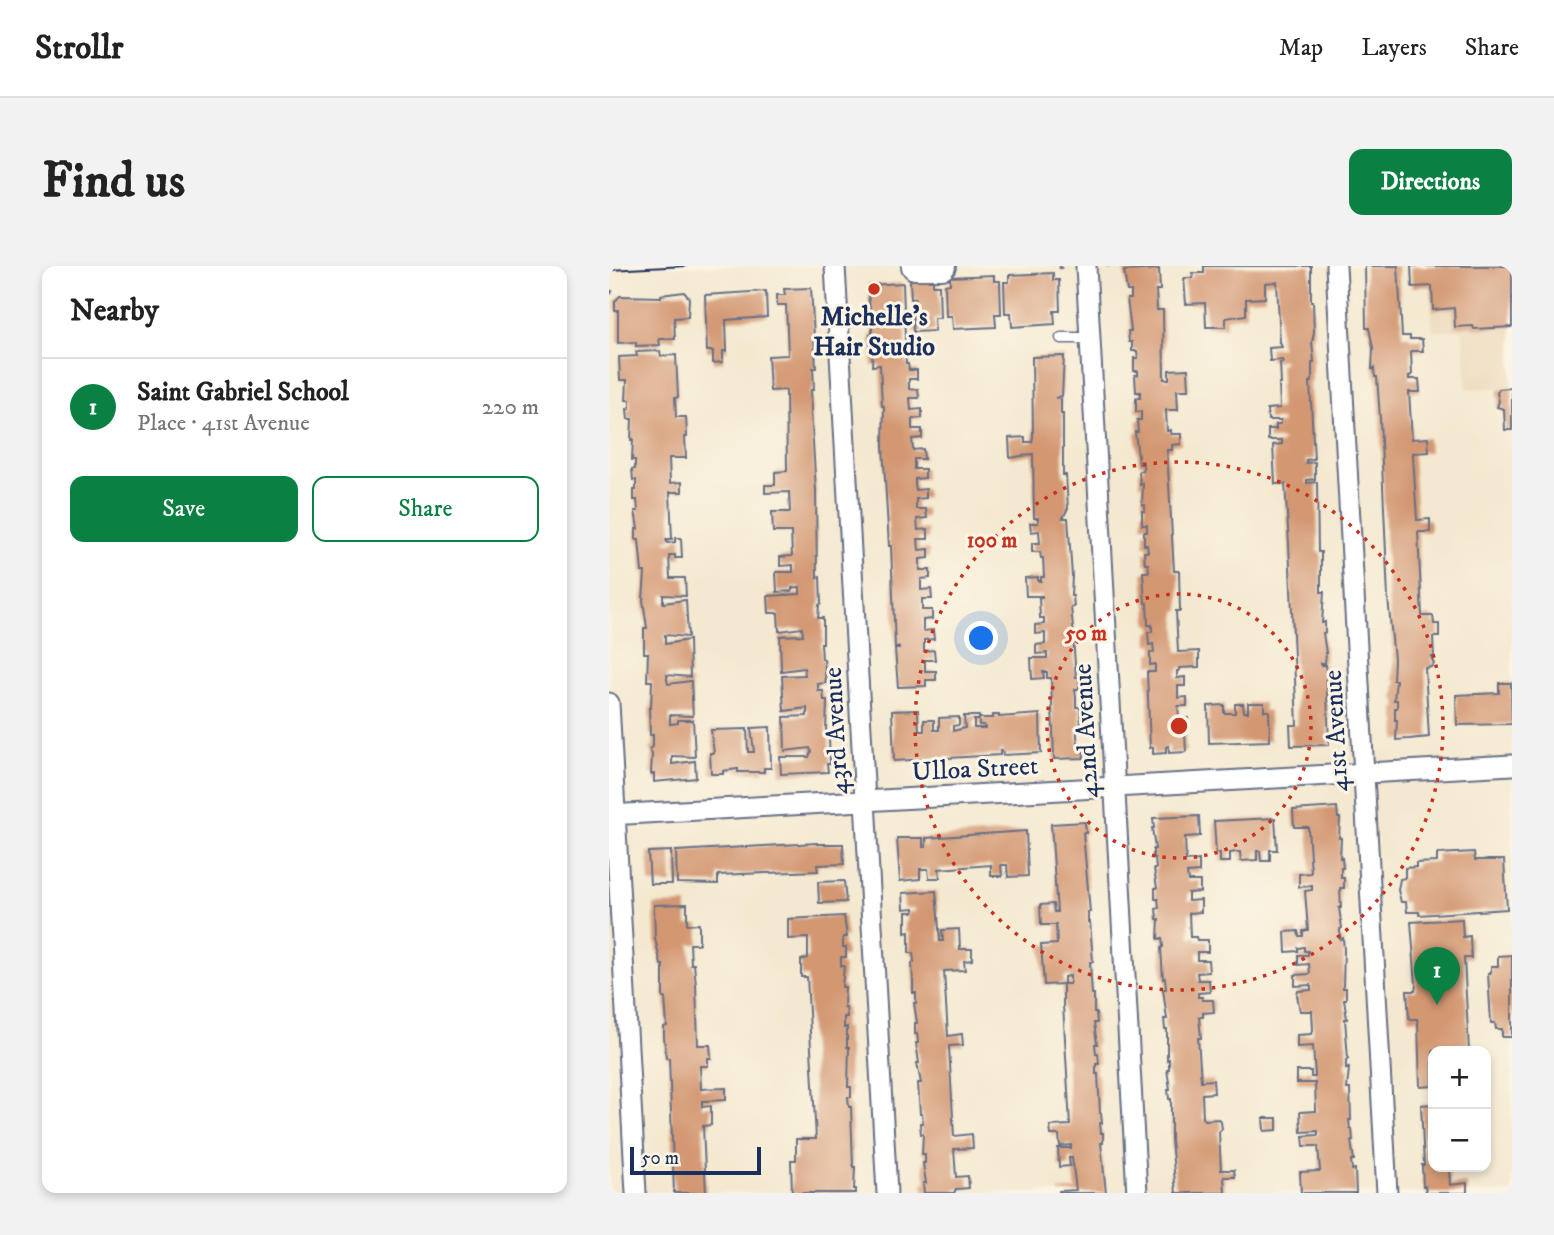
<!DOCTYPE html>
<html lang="en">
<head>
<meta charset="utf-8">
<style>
	:root { --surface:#fff; --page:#f2f2f2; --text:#222; --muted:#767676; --line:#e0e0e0; --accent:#0b8043 }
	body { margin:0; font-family:"IM FELL DW Pica",serif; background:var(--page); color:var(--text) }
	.controls { position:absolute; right:21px; bottom:21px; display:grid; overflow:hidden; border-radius:14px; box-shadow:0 4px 10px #0003 }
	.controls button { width:63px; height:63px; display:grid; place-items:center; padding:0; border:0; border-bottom:2px solid var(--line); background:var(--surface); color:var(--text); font:35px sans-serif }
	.scale { position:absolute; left:21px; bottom:18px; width:131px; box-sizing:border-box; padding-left:7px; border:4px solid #1b2f5e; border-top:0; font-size:19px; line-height:24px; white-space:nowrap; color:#1b2f5e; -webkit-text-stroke:5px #fcf5e5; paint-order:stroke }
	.you { position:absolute; left:373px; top:373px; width:24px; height:24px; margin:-18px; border:5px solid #fff; border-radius:50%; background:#1a73e8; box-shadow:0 0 0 10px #1a73e833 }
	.badge { display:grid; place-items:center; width:46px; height:46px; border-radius:50%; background:var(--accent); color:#fff; font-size:23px; font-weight:700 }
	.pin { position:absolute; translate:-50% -58px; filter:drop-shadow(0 2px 4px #0008) }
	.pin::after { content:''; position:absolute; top:37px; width:24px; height:21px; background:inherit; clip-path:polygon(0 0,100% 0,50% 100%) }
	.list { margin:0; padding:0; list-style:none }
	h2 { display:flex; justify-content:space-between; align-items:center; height:91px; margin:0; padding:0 28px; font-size:30px }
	h2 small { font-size:23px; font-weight:400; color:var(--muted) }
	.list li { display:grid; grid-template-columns:46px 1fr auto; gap:21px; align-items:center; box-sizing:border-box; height:98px; padding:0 28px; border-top:2px solid var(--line) }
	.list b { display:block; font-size:26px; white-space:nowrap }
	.list p { margin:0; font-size:23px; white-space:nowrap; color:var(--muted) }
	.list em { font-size:23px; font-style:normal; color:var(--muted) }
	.actions { display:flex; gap:14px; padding:21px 28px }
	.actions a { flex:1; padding:16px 0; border:2px solid var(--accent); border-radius:14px; text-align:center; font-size:24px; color:var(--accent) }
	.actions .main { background:var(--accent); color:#fff }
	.map { position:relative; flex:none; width:903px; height:927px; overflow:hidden; border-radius:14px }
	header { display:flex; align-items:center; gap:42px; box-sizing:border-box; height:98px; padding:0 35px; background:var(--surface); border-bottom:2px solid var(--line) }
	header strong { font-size:33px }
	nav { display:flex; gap:38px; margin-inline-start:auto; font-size:24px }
	.intro { display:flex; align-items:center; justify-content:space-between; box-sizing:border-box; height:168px; padding:0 42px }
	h1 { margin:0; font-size:49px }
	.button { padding:18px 32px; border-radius:14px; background:var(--accent); color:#fff; font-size:24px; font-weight:700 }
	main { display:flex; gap:42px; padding:0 42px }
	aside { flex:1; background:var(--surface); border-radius:14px; box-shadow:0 4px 10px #0003 }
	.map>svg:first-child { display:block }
	.built { fill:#ebd8ba }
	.building { fill:#d39772 }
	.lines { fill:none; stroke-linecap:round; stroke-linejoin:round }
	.lane-casing { stroke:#677086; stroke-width:13 }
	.street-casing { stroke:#677086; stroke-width:23 }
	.secondary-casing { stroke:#677086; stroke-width:30 }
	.path { stroke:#677086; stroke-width:3.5; stroke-dasharray:5 5; stroke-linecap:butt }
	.lane { stroke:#fff; stroke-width:10 }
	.street { stroke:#fff; stroke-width:19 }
	.secondary { stroke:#fff; stroke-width:26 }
	.tram { stroke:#1b2f5e; stroke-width:2 }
	.ring { fill:none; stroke:#c8321e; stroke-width:3.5; stroke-dasharray:3.5 7 }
	.poi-dot { fill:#c8321e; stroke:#fcf5e5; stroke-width:2.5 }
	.labels { text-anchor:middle; stroke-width:6; stroke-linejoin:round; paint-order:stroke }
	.poi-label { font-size:26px; font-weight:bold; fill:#1b2f5e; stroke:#fcf5e5 }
	.street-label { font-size:26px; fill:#1b2f5e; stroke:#fcf5e5 }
	.centre { fill:#c8321e; stroke:#fcf5e5; stroke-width:3.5 }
	.ring-label { font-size:21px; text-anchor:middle; font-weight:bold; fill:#c8321e; stroke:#fcf5e5; stroke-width:6; stroke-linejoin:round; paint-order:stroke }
</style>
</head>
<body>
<header>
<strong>Strollr</strong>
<nav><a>Map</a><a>Layers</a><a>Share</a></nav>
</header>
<div class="intro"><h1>Find us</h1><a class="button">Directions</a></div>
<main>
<aside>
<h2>Nearby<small></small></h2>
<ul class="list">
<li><span class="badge">1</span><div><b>Saint Gabriel School</b><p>Place · 41st Avenue</p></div><em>220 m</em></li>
</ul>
<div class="actions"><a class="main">Save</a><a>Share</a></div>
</aside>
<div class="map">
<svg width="903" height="927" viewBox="0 0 903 927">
	<rect width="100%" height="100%" fill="#fcf5e5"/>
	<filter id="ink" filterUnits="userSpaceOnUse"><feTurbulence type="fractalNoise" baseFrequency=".0143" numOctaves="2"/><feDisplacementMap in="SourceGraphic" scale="14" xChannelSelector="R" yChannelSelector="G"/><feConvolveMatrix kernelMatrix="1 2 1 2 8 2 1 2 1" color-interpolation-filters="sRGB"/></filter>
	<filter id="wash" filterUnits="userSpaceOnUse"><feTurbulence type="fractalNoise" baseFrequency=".00686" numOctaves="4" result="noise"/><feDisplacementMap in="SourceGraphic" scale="28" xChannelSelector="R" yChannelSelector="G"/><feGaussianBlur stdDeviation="1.57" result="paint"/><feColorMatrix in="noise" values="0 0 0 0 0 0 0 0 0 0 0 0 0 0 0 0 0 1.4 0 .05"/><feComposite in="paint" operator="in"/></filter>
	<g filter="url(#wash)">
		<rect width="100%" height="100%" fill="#f4e9d0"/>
		<path class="built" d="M820,0H903V121L858,123L854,64L824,65Z"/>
		<g id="blocks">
			<path class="building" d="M595,0H702V35H704L705,66L703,76L705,96H703V116H701L705,193L697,194V197L706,196V213L698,214V217L708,216L709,286H712V326H715L713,357L716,356V367H714L717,387L716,397H712V399H717L720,479L682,480L681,459H688L680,278L676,218H666L664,179L673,178V174H659V163H667V158H672V154H659L658,143L671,142L670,118H672L671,97H674V94L661,95L660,82L673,81L671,77L668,16L656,17V32L637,33V49L617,52V61H597L596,37L577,38L575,12H584L583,7H595Z
				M756,0H789L793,70H801V73H813L814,85H802L803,109L800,110V113H810L811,126H800L803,173L819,172L820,186L804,187V190L808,254L821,253V266H809L813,350H824L825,358H830V371H824L825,391H822L825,398L822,401L816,402L820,471L800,473L787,474L788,454H786V442H788V434H785L787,414H784L785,393L779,332L771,152L768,111H766L765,102L763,103L764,82L760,62H757Z
				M802,0H903V61L865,63L864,60L846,61L845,42L824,44L823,20L803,21Z
				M550,3L551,24H547L548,44H554L555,113H560V104L579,103L580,124H568L569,144H557L558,165L562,164V168H572V178L563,179V184H558L565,305H570L571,345H567L569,386L590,385V401L570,402V405H568V412L576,411V420H569V432L578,431V440H569L570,452H579V461H571V466H576L577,486L560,487V480L557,481V487L544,488V481L541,482L538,406H546V398L541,399V387L545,386L544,378L540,379L539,366H543V359H539L538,337H536L534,306H540L539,298H536L535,286H539L538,279H535V266H538V259H533V245H536V239H533L534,218L531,219L530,205H534V198H530L526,166H529L528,154H532V146H527V132H531V126H527L526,109H529V105H525V92H529L528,85H523V76H520L519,65H522L518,33H522V25H518L515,5Z
				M444,7V14H450L451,45H445L446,58L403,61L402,47H396L395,16H400V9Z
				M385,9V15H391L392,48H386L387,61L344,63L343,50H337L336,19L341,18V11Z
				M324,13V19H330L331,52H325L326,65L304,66L303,47H307L306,33H302L301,14Z
				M294,17L297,98H299L300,104H308V113H300V123H309L310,132H301L302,144L313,143V152L303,153V163H313V172L303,173L304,184L314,183L315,193H305V203H316V212L306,213V219L307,224L317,223V232L307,233V243H317L318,252L308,253L309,264L319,263V273H309L310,284L320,283V292L311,293V304H321V312L312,313V324L322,323L323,333H313V344H323V353L314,354V365L324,364L325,373L315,374V385L325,384L326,394H316V405H327V414H317V420L289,421L286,383H290V381H286L282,280H280L274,180L275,140H273L271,99L263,100L264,80H261V69H263V60H260L259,49H262L259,29H261L260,19Z
				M202,22L207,102H204L205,123L202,124L203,144H202L207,225L208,312L211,311L212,338L210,339L209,352H214V377H212L213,393H215L217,417L209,418V425H214L215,434H218L217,465V471H220L221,498H218L219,506L172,508L171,491H200L202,486L201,482L176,485L175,451L198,450V442L175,445L173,410L196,409L195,402L172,405L171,370L194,369L193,362L170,365L169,347H160L159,330L191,328V321L183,322V325L168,326L167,306H184V299L171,300V291L183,290L182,266H164L163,246H181L180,226L156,227V219H166V206L178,205L177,124L161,125L159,90L179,89L177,39H168V29H176L175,23Z
				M157,25L158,51L117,54L118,85H114V96L104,97V85H98L96,29Z
				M75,26L80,32L79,51L65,52L66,73H50L51,79L27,80V76L9,77V44H6V35L11,30L52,31V29Z
				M51,85L52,90L67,89L69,131L66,132L67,151H77L78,171H76L77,192H60L61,217L73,216V226H61L63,273H57L58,277L66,276V272H72L73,292H66V289H60L61,312H76L77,330L54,329V337L77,334L79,371L56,369V378L80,374L81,411L58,409V414L59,418L82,415L84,450L61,449V458L69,457V454H84L86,491L63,490V498L86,495L87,512L45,516V508H42L43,488L40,483L44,481V469H41L40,442H42L43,415H38L39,387H35V362H38L34,334L36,306H33L30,274H27V263H29L26,245H29L28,234H25V224H27V214H24L23,203H26V194H23L24,173L22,174L23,153H19L18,143H21V134H17L18,114H11L10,91L28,90L27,86Z
				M455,90L453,130L446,132L452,131V148H454V209H457L459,242L454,252H459L463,310L462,330H464L465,341H462L465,371L461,372H464L467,411H470V423H466L467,431V441H471L472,462H468V471L470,481L474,480L475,492L445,493L442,412H438V406H434L435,412L423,413L422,392H438V387L427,388V379L436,378V367L426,368V359L435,358V352H431L430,332H433V330H417L416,312L429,311V315H432V311H435L434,292H432L431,286H423V277H431L430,265L422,266L421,257H429V252H425L424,188L401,192L400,172L416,171V176H423L424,171L423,91Z
				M903,122V164H896L895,143L888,141L890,135L888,127L890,123Z
				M890,417H902L903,458L848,459L847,429L890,427Z
				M639,437H655V445H660L661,475L600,477L599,440L615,439V447H626V438H634L635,446H639Z
				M309,444L310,465H315V454H325V464H330V452L350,451V459L344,460V465L356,462L355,450H370V454H365V462H376L375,459H370V452H384V449H390V451L431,448L432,487L394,489L393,484H391V489L285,495L283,445Z
				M161,461L162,502H155V506H129V503L114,505V508H102L101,487H105L102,464L138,463L139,486H145L142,462Z
				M728,541L729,552H731L730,572H732L731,592H733L734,602H732V612H735V622H731L732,642H730L733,662L731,663V673L734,672L735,683L734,722H737V733H735L738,753H736L739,793L737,794V803L740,802L738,823H741L742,854H740L741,863H743L744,875H742L745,894H742L743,904L746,903L747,927H692L691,906L711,905L709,880H695L694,870L709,869V865L692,866L691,846L707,845L706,817H688V805H702V811H706L704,780L688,781V769L703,768L704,764L703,745H691L688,729L689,725L702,724V719L686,720V709L701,708L700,698L689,699V689H699V685H695V681L689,682V685L677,686L676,666L689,665L690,670H694V665L699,664L696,625L703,624V620L690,621V608L702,607L699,561H685L684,544Z
				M590,550L591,570L576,571L577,595L590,594V606L578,607L579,615H591V626L579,627V635L592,634V646L580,647L581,671H587L588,674H599V686H588V694H599L600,706L588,707L589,714H600L601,726L589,727V731H593V734H604L605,746L594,747V751H590L592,772H589L592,815L604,814L605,827L593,828L594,852L596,854L610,853L612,856L613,863L610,866L612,904H625L626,911H615L616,927H567L562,874V833H560L559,823H561L558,803H560V793L558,794V763H556L555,753H558L554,723H557L556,712L554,713L552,682L554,681L553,672L549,673L550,653H548L547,643L550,642L549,633H546V622H548L545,603H547L546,592H544V583H546L543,562H545L544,552Z
				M666,552L668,584H661V595H652L651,585H648V594L632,595L631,586H627L621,587V596H611V587H607L605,555Z
				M476,556L477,567H474L481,646H479V656H481L484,696H481L483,728H485V747H487L488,757H485L488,778H486L487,788L489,787L490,798H487V808H489L491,847H492L493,857H491L492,867H494V877H492L497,927H450V925L467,924L463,892H460L461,900L450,901L449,882H462V879L451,880L450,869H442L441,860L461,859L454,739V718H461V710L455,711V718L435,719L432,679L448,678L447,659H432L431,639L444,638L445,646H448L442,558Z
				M417,565L419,610L399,611L398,599H392L393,610H382V599L330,603L331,612H320L319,603H311V613L291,615L288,572H314V581H317V572Z
				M208,577V578H234L235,598L208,599L209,605L109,609V618L68,617L67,585Z
				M62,585L63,618H41L39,586Z
				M865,586L866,594H895L898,643L810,649V646H798L797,636H792L789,624L791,613L796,612V602L807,601V597L828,596V588Z
				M235,615L237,636L210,637L209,616Z
				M327,625L331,675H334L333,664L350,663L351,683H363V694L355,695L356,704L335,705L339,770L353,768L354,779L340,780L345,870L363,868L364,882L345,883L347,911L359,910L360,922L347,923L345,927H315L314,917H317L314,897H316V888H313L314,868H312L311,857H314L313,848H311L309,817H312L308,797H310L307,777H309L308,767L306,768V757H308L305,737H307V727H304V716L303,697L305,696L304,687H300V666L296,667V656H298V646H305V642L295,643L294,627Z
				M78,638V659L90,658V678H81L82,698H85L87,719L89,779H101L102,792H99V800H91L92,823L117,822V834L93,835V841L102,840V859L94,860L97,927H65L60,792H57L55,771V761L58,760L56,732H54V699H52L46,672L45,639Z
				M235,650L238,671H234V681H237V691H232V700H235L233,721H236L235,741H237L238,751H235V762L238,761V781H240L239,821H242V831H239L240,841H242L244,901H246L245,923H247V927H183L182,894H187V873H207L198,711H192V694L199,692V672L179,673V653Z
				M853,653L854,671L861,670L862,692H855L860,785H824V820L811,821L809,757L808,753H800L798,725H806L807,719L802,656Z
				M903,689V771H893V763H887L886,757H882L879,707H882V700H889V690Z
				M824,838V901H840L841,919L858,917V927H817L816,920H814L813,899H815L812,839Z
				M654,852H668V864L655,865Z"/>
		</g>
	</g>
	<g filter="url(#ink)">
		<use href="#blocks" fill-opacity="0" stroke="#677086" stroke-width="2"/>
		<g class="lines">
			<defs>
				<path id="lane" d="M452,72H480"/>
				<path id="street" d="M226,0L278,927
					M477,0L528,927
					M727,0L778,927
					M0,437L27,927
					M0,549L903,499"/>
				<path id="secondary" d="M306,0H333"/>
			</defs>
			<use href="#lane" class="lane-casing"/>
			<use href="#street" class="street-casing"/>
			<use href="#secondary" class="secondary-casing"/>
			<path class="path" d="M451,0L452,3
				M499,0V1
				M1,28L3,24"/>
			<use href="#lane" class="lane"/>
			<use href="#street" class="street"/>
			<use href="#secondary" class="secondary"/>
			<path class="tram" d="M0,4L77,0"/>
		</g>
	</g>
	<g class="ring">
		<circle cx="570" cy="460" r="132"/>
		<circle cx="570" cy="460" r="264"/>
	</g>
	<circle class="poi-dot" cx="265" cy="23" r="7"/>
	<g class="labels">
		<g class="poi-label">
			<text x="265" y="59">Michelle's<tspan x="265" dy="30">Hair Studio</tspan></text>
		</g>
		<g class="street-label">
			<text transform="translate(226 465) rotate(-93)" y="9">43rd Avenue</text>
			<text transform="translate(476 465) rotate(-93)" y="9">42nd Avenue</text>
			<text transform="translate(726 465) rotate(-93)" y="9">41st Avenue</text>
			<text transform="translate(366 502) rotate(-3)" y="9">Ulloa Street</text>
		</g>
	</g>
	<circle cx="570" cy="460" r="10" class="centre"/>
	<g class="ring-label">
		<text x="383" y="281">100 m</text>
		<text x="477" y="374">50 m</text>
	</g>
</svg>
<div class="controls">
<button>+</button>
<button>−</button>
</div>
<div class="scale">50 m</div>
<div class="you"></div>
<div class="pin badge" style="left:828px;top:739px">1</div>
</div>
</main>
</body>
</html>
